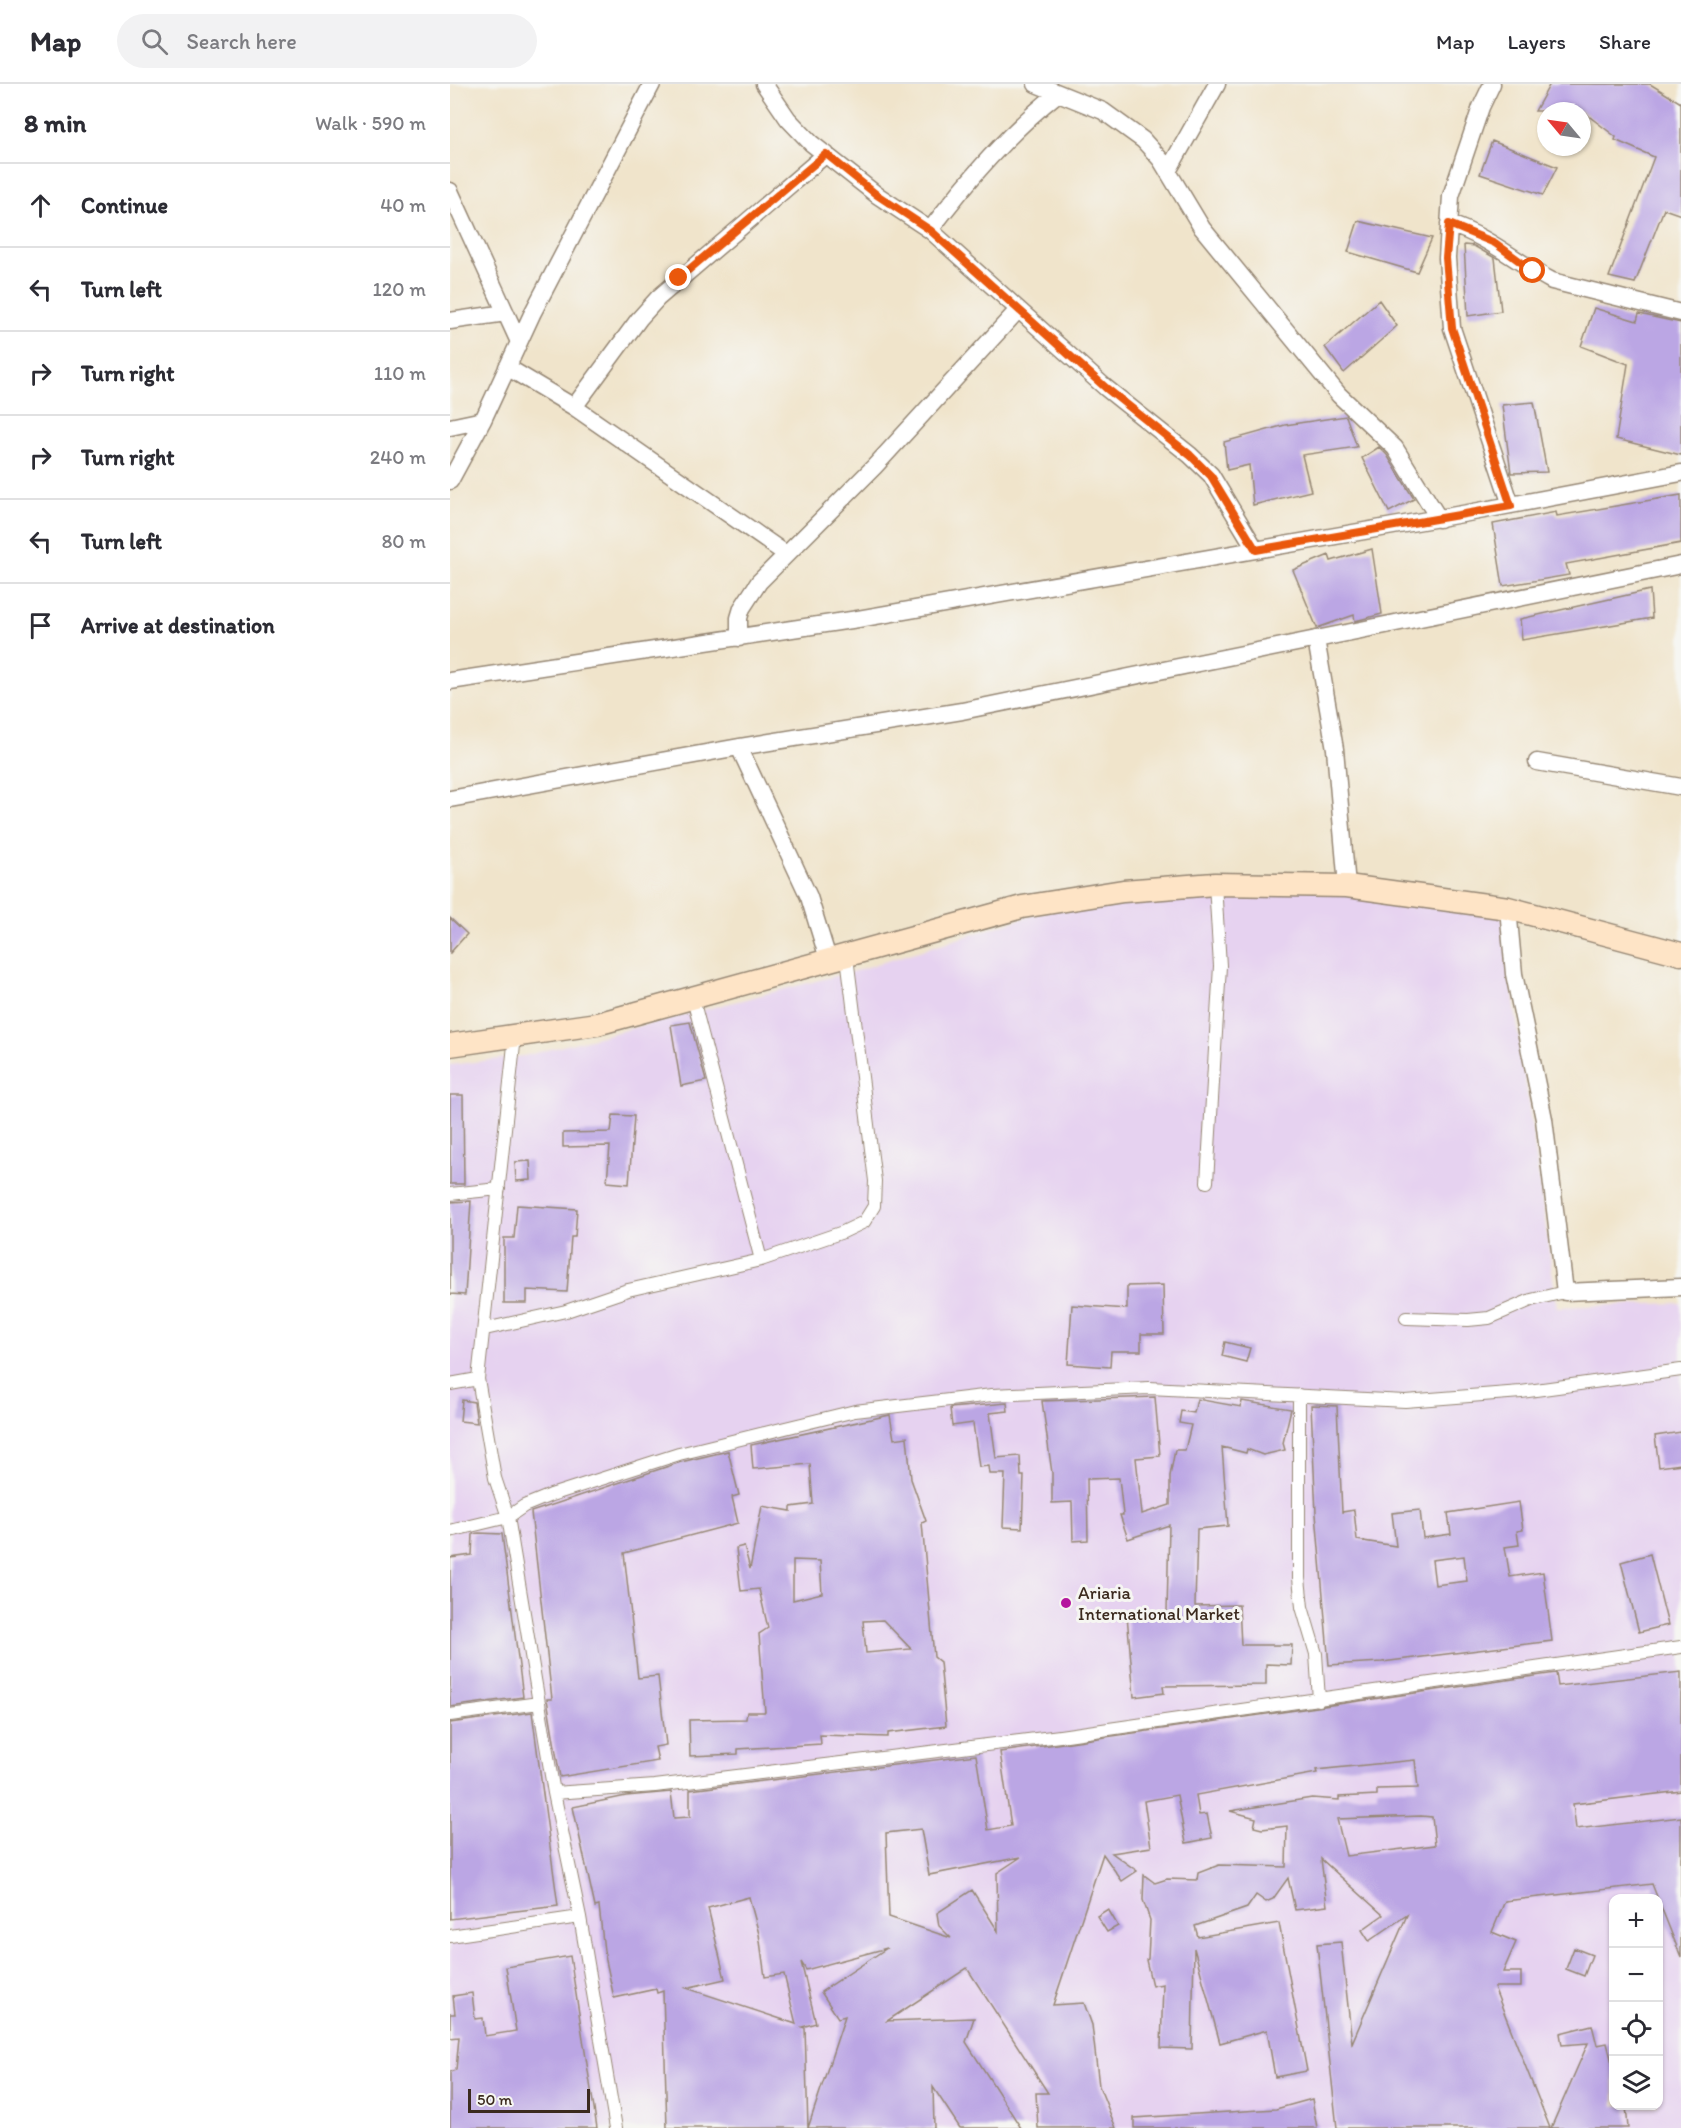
<!DOCTYPE html>
<html lang="en">
<head>
<meta charset="utf-8">
<style>
	:root { --surface:#fff; --page:#f2f2f3; --text:#2b2b33; --muted:#7c7c81; --line:#e1e1e2 }
	body { margin:0; font-family:Itim,sans-serif; background:var(--page); color:var(--text) }
	.controls { position:absolute; right:18px; bottom:18px; display:grid; overflow:hidden; border-radius:12px; box-shadow:0 2px 4px #0004 }
	.controls button { width:54px; height:54px; display:grid; place-items:center; padding:0; border:0; border-bottom:2px solid var(--line); background:var(--surface); color:var(--text); font:30px sans-serif }
	.compass { position:absolute; left:1087px; top:18px; width:54px; height:54px; border-radius:50%; background:var(--surface); box-shadow:0 2px 4px #0004; rotate:299deg }
	.scale { position:absolute; left:18px; bottom:15px; width:122px; box-sizing:border-box; padding-left:6px; border:3px solid #3b2a1e; border-top:0; font-size:16px; line-height:21px; white-space:nowrap; color:#3b2a1e; -webkit-text-stroke:4px #f6f6f2; paint-order:stroke }
	.stop { position:absolute; width:18px; height:18px; margin:-14px; border:4px solid #ea580c; border-radius:50%; background:#fff }
	.stop.end { background:#ea580c; border-color:#fff; box-shadow:0 2px 6px #0008 }
	.list { margin:0; padding:0; list-style:none }
	h2 { display:flex; justify-content:space-between; align-items:center; height:78px; margin:0; padding:0 24px; font-size:26px }
	h2 small { font-size:20px; font-weight:400; color:var(--muted) }
	.list li { display:grid; grid-template-columns:39px 1fr auto; gap:18px; align-items:center; box-sizing:border-box; height:84px; padding:0 24px; border-top:2px solid var(--line) }
	.list b { display:block; font-size:22px; white-space:nowrap }
	.list em { font-size:20px; font-style:normal; color:var(--muted) }
	.icon { flex:none; width:33px; height:33px; fill:none; stroke:currentColor; stroke-width:2; stroke-linecap:round; stroke-linejoin:round }
	.map { position:relative; flex:none; width:1231px; height:2044px; overflow:hidden }
	header { display:flex; align-items:center; gap:36px; box-sizing:border-box; height:84px; padding:0 30px; background:var(--surface); border-bottom:2px solid var(--line) }
	header strong { font-size:28px }
	nav { display:flex; gap:33px; margin-inline-start:auto; font-size:21px }
	.search { width:420px; height:54px; background:var(--page); display:flex; align-items:center; gap:15px; box-sizing:border-box; padding:0 21px; border-radius:33px; color:var(--muted); font-size:22px }
	main { display:flex }
	aside { flex:1; background:var(--surface) }
	.map>svg:first-child { display:block }
	.built { fill:#e6d2f0; fill-rule:evenodd }
	.building { fill:#bba6e4; fill-rule:evenodd }
	.lines { fill:none; stroke-linecap:round; stroke-linejoin:round }
	.pedestrian-casing { stroke:#968774; stroke-width:14 }
	.minor-casing { stroke:#968774; stroke-width:19 }
	.secondary-casing { stroke:#968774; stroke-width:25 }
	.pedestrian { stroke:#fff; stroke-width:12 }
	.minor { stroke:#fff; stroke-width:16 }
	.secondary { stroke:#fee4c6; stroke-width:22 }
	.route { stroke:#ea580c; stroke-width:8 }
	.poi-dot { fill:#b5179e; stroke:#f6f6f2; stroke-width:2 }
	.labels { text-anchor:middle; stroke-width:6; stroke-linejoin:round; paint-order:stroke }
	.poi-label { font-size:18px; fill:#3b2a1e; stroke:#f6f6f2; text-anchor:start }
</style>
</head>
<body>
<header>
<strong>Map</strong>
<div class="search"><svg class="icon" aria-label="search" viewBox="0 0 24 24"><circle cx="10" cy="10" r="6"/><path d="M15 15l6 6"/></svg>Search here</div>
<nav><a>Map</a><a>Layers</a><a>Share</a></nav>
</header>
<main>
<aside>
<h2>8 min<small>Walk · 590 m</small></h2>
<ul class="list">
<li><svg class="icon" aria-label="ahead" viewBox="0 0 24 24"><path d="M12 20V5M6 11l6-6 6 6"/></svg><div><b>Continue</b></div><em>40 m</em></li>
<li><svg class="icon" aria-label="left" viewBox="0 0 24 24"><path d="M17 20v-9H6M10 6l-5 5 5 5"/></svg><div><b>Turn left</b></div><em>120 m</em></li>
<li><svg class="icon" aria-label="right" viewBox="0 0 24 24"><path d="M7 20v-9h11M14 6l5 5-5 5"/></svg><div><b>Turn right</b></div><em>110 m</em></li>
<li><svg class="icon" aria-label="right" viewBox="0 0 24 24"><path d="M7 20v-9h11M14 6l5 5-5 5"/></svg><div><b>Turn right</b></div><em>240 m</em></li>
<li><svg class="icon" aria-label="left" viewBox="0 0 24 24"><path d="M17 20v-9H6M10 6l-5 5 5 5"/></svg><div><b>Turn left</b></div><em>80 m</em></li>
<li><svg class="icon" aria-label="arrive" viewBox="0 0 24 24"><path d="M6 21V4h12l-3 4 3 4H6"/></svg><div><b>Arrive at destination</b></div></li>
</ul>
</aside>
<div class="map">
<svg width="1231" height="2044" viewBox="0 0 1231 2044">
	<rect width="100%" height="100%" fill="#f6f6f2"/>
	<filter id="ink" filterUnits="userSpaceOnUse"><feTurbulence type="fractalNoise" baseFrequency=".0167" numOctaves="2"/><feDisplacementMap in="SourceGraphic" scale="12" xChannelSelector="R" yChannelSelector="G"/><feConvolveMatrix kernelMatrix="1 2 1 2 8 2 1 2 1" color-interpolation-filters="sRGB"/></filter>
	<filter id="wash" filterUnits="userSpaceOnUse"><feTurbulence type="fractalNoise" baseFrequency=".008" numOctaves="4" result="noise"/><feDisplacementMap in="SourceGraphic" scale="24" xChannelSelector="R" yChannelSelector="G"/><feGaussianBlur stdDeviation="1.35" result="paint"/><feColorMatrix in="noise" values="0 0 0 0 0 0 0 0 0 0 0 0 0 0 0 0 0 1.4 0 .05"/><feComposite in="paint" operator="in"/></filter>
	<g filter="url(#wash)">
		<rect width="100%" height="100%" fill="#f0e4cb"/>
		<path class="built" d="M838,800L1052,832L1107,1223L1231,1219V2044H0V981L74,972L405,887L642,813ZM1164,1814H1208V2022H1164Z"/>
		<g id="blocks">
			<path class="building" d="M1100,0H1200L1231,19V131L1214,125L1185,199L1159,193L1204,73L1165,56L1166,53L1132,27H1085Z
				M1042,57L1107,83L1093,111L1030,90Z
				M908,137L982,154L967,188L898,168Z
				M1014,161L1024,162L1045,174L1051,227L1018,232Z
				M929,216L947,242L894,289L875,263Z
				M1144,224L1187,237L1189,230L1231,239V371L1166,355L1178,280L1131,262Z
				M1084,318L1097,388L1061,389L1052,321Z
				M896,332L907,363L852,371L861,407L803,421L799,381L777,386L774,358L835,341Z
				M929,363L937,371L964,415L939,428L912,374Z
				M1231,411V459L1116,480L1119,491L1053,502L1043,440L1106,428L1107,432Z
				M922,465L932,530L905,537L904,531L867,544L843,486L879,471L881,477Z
				M1200,506L1202,534L1072,556L1070,535Z
				M0,834L17,850L0,869Z
				M240,938L256,997L231,1002L221,941Z
				M0,1011H13L14,1100H0Z
				M163,1031L184,1032L179,1100L157,1098L160,1062L113,1063V1049L161,1048Z
				M80,1077L81,1096L66,1097L65,1078Z
				M21,1117L15,1211L0,1210V1118Z
				M67,1121L127,1125L125,1153H121L117,1208L77,1206V1219H54V1154H64Z
				M713,1201L714,1250H691V1267H661L660,1283L618,1280L622,1221L677,1225V1202Z
				M775,1258L800,1264L796,1278L772,1272Z
				M705,1313L710,1372L686,1374L692,1430L720,1421V1392L725,1366H735L741,1341L729,1339L731,1327L744,1329L747,1315L791,1323L792,1317L841,1325L833,1359L835,1366L813,1371L797,1365L796,1369L772,1363L778,1442L747,1445L745,1522L789,1521L791,1561H842L841,1581L816,1580V1601L713,1602L714,1609L684,1613L677,1531L717,1528L719,1441L678,1455L670,1431H673L669,1394L637,1395L638,1456L623,1457L622,1418L602,1419V1389L592,1317Z
				M12,1316L24,1318L27,1339L10,1337Z
				M557,1319L558,1327L540,1329L546,1374L570,1372L571,1392H574L572,1444L553,1443L555,1390H540L539,1382L529,1383L523,1339L502,1342L500,1324Z
				M861,1321L887,1322L892,1428L904,1426L907,1456L946,1462L942,1429L970,1426L973,1454L1001,1450L998,1429L1069,1418L1073,1446L1067,1447L1069,1461L1055,1463L1060,1493L1093,1488L1102,1557L932,1578L879,1581L866,1430ZM1014,1472L1017,1497L985,1501L982,1476Z
				M440,1331L444,1355L457,1353L461,1395L476,1437L472,1439L484,1573L490,1578L496,1642L438,1649V1653L370,1651L371,1660L288,1665V1670L240,1672L239,1636L296,1635L297,1628H315L309,1550L318,1544L309,1505L291,1507L286,1464L294,1462L300,1485L312,1422L341,1427V1423L363,1420L360,1380L303,1385L301,1361ZM343,1476L370,1477L372,1509L343,1516ZM433,1536L461,1565L416,1569L413,1537Z
				M1231,1348V1380L1209,1383L1205,1352Z
				M278,1367L289,1411L282,1413L288,1439L174,1469L188,1594L208,1592L216,1661L205,1663L208,1677L110,1693L97,1615H102L81,1428L231,1378Z
				M29,1449L52,1450L73,1613L0,1623V1474L22,1471L23,1450Z
				M1200,1470L1218,1541L1189,1548L1171,1478Z
				M1231,1588V1707L1123,1720L1126,1745L1231,1733V1873L1202,1800L1055,1817L1042,1848L1066,1858L1053,1888H1071V1903H1044L1100,2044H887L867,1860L891,1858L902,1959L957,1831L919,1857L912,1846L933,1831L871,1775L877,1822L845,1826L838,1794L823,1815L816,1818L806,1811L797,1824L745,1842L748,1853L829,1839L857,1987L825,1993L817,1946L770,1959L744,1864L742,1965L711,1964L713,1900L702,1902L696,1876L698,1875L700,1836L693,1816L694,1791L705,1799L717,1795L747,1796L748,1789L769,1781L836,1783L837,1742L812,1745L804,1743L806,1734L780,1727L862,1714L889,1716V1713L927,1711V1705L968,1704L965,1676L866,1686L867,1689L746,1711L749,1731L757,1730L762,1754L736,1759L727,1711L694,1717L701,1763L662,1769L687,1787L672,1797L653,1770L603,1921L634,1919L642,1941L649,2002L666,2044H588L586,2009H598L517,1884L437,1937L524,1934L516,1958L571,2044H510L483,2003L484,2044H358L395,1932L388,1934L371,1908L437,1864L356,1886L351,1878L366,1939L352,1943L355,1944L358,2044H217L213,1907L207,1909L206,1905L164,1914L154,1867L149,1822L145,1823L123,1723L176,1712L221,1708L224,1734L240,1733V1706L526,1671L538,1746L561,1742L550,1668L1106,1589L1108,1602ZM971,1732L982,1733L985,1761L896,1772L887,1735ZM471,1745L479,1791L571,1773L547,1789L548,1847L522,1806L487,1829L489,1842L501,1854L439,1833L436,1749ZM299,1813L309,1850L315,1893L334,1890L346,1940L236,1904L275,1895L258,1824Z
				M82,1628L108,1822L0,1835V1639Z
				M658,1825L668,1842L657,1848L647,1832Z
				M1124,1864L1142,1871L1134,1892L1116,1885Z
				M120,1872L147,2044H0V1988L6,1986L9,1953L0,1954V1930H5L3,1912L22,1909L25,1935L33,1934L35,1952L66,1947L56,1883Z
				M1142,1941L1147,1961L1157,1959L1164,1986V2022H1176L1178,2044H1101L1138,1959L1112,1961L1110,1949Z
				M862,2015L867,2044H684V2034L826,2025Z"/>
		</g>
	</g>
	<g filter="url(#ink)">
		<use href="#blocks" fill-opacity="0" stroke="#968774" stroke-width="1.5"/>
		<g class="lines">
			<defs>
				<path id="pedestrian" d="M243,915L311,1176
					M65,952L28,1295L45,1394L58,1433L104,1709L130,1833L166,2044
					M757,1098L770,882L765,800
					M0,1110L49,1105
					M956,1234L1018,1236L1039,1234L1081,1216L1115,1208
					M35,1245L116,1227L178,1206L311,1176L393,1148L414,1138L424,1122L425,1097L397,873
					M0,1300L28,1295
					M849,1311V1494L852,1523L866,1570L869,1616
					M0,1447L58,1433L74,1422L101,1411L229,1370L405,1327L542,1311L699,1304L955,1317L1071,1308L1231,1286
					M0,1631L89,1619
					M104,1709L205,1702L610,1652L1231,1563
					M0,1852L130,1833"/>
				<path id="minor" d="M314,0L338,35L361,59L427,111L480,146L656,304L740,371L761,391L806,466
					M586,0L653,27L693,56L711,76L752,144L889,311L945,364L989,435
					M1042,0L1031,23L1001,112L997,174L1002,244L1061,421
					M718,87L767,0
					M0,107L69,258
					M999,140C1038,152 1066,178 1102,197L1231,229
					M480,146C518,96 558,49 607,10
					M0,237L56,229
					M57,283L124,323L336,470
					M124,323L189,235L208,214L376,70
					M0,343L33,336
					M0,397L33,336L83,228L202,0
					M289,554V534L292,524L309,498L424,383L568,226
					M866,555L885,665L897,802
					M0,597L408,535L1018,429L1231,389
					M289,663L359,813L379,878
					M1087,678L1231,703
					M0,715L289,663L512,627L1231,481
					M1058,824L1064,890L1094,1035L1115,1208L1231,1203"/>
				<path id="secondary" d="M0,961L147,940L572,823L673,807L765,800L897,802L1058,824L1231,870"/>
			</defs>
			<use href="#pedestrian" class="pedestrian-casing"/>
			<use href="#minor" class="minor-casing"/>
			<use href="#secondary" class="secondary-casing"/>
			<use href="#pedestrian" class="pedestrian"/>
			<use href="#minor" class="minor"/>
			<use href="#secondary" class="secondary"/>
		</g>
	</g>
	<g class="lines" filter="url(#ink)">
		<path class="route" d="M229,194L376,70L427,111L480,146L656,304L740,371L761,392L806,466L1061,422L1002,244L996,174L999,140L1045,159L1083,187"/>
	</g>
	<circle class="poi-dot" cx="616" cy="1519" r="6"/>
	<g class="labels">
		<g class="poi-label">
			<text x="628" y="1515">Ariaria<tspan x="628" dy="21">International Market</tspan></text>
		</g>
	</g>
</svg>
<div class="controls">
<button>+</button>
<button>−</button>
<button><svg class="icon" aria-label="locate" viewBox="0 0 24 24"><circle cx="12" cy="12" r="6"/><path d="M12 2v4M12 18v4M2 12h4M18 12h4"/></svg></button>
<button><svg class="icon" aria-label="layers" viewBox="0 0 24 24"><path d="M12 4l9 5-9 5-9-5zM3 14l9 5 9-5"/></svg></button>
</div>
<svg class="compass" viewBox="-18 -18 36 36"><path d="M0-13l5 13h-10z" fill="#e53935"/><path d="M0 13l5-13h-10z" fill="#7c7c81"/></svg>
<div class="scale">50 m</div>
<div class="stop" style="left:1083px;top:187px"></div>
<div class="stop end" style="left:229px;top:194px"></div>
</div>
</main>
</body>
</html>
